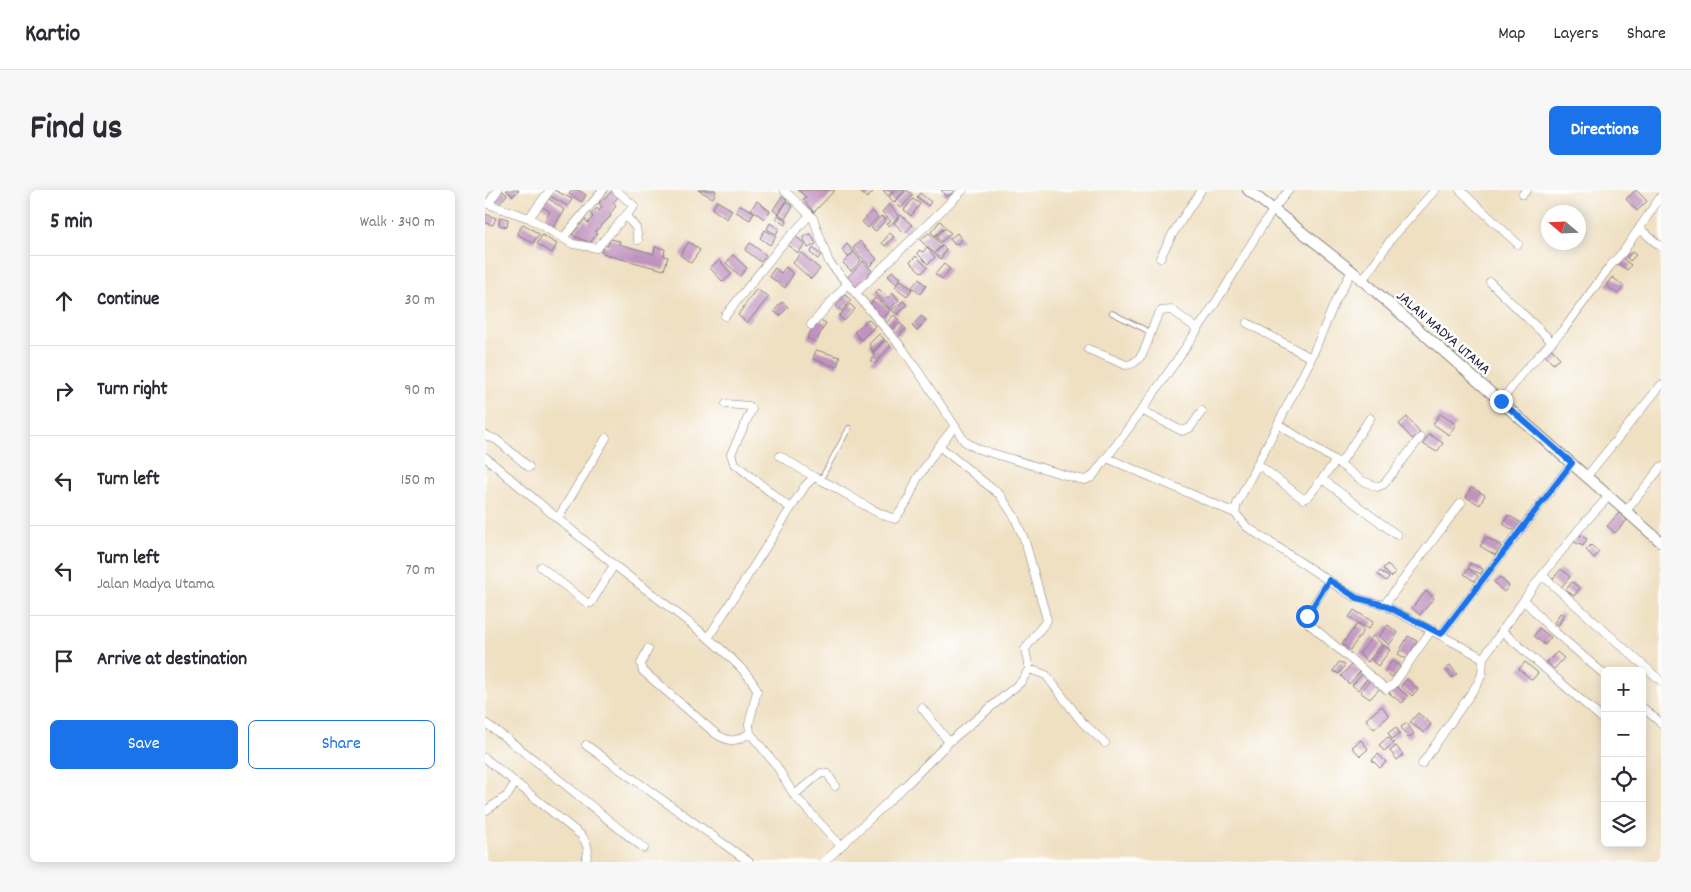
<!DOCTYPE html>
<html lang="en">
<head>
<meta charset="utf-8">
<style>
	:root { --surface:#fff; --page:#f7f7f7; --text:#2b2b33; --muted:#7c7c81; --line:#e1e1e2; --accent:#1a73e8 }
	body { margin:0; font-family:Dekko,sans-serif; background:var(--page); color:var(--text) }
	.controls { position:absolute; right:15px; bottom:15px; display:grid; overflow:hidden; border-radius:8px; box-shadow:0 2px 12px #0003 }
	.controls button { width:45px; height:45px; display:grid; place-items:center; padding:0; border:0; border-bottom:1px solid var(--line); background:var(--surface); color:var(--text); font:25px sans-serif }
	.compass { position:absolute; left:1056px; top:15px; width:45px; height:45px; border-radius:50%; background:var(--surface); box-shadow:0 2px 12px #0003; rotate:289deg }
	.stop { position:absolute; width:15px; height:15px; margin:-11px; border:4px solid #1a73e8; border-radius:50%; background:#fff }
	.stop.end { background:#1a73e8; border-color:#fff; box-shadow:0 1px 5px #0008 }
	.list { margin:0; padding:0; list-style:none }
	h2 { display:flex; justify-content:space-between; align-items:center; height:65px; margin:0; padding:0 20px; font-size:21px }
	h2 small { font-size:16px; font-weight:400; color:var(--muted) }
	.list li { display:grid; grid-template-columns:32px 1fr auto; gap:15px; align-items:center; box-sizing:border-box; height:90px; padding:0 20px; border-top:1px solid var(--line) }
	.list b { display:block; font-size:19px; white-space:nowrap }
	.list p { margin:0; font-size:16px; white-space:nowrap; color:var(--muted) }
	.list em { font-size:16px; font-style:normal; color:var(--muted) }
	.actions { display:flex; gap:10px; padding:15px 20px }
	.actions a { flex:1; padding:11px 0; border:1px solid var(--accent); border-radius:8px; text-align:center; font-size:18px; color:var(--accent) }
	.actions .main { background:var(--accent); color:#fff }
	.icon { flex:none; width:28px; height:28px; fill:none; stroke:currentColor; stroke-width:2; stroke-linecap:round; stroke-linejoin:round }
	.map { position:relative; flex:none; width:1176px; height:672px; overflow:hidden; border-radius:8px }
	header { display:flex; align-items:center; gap:30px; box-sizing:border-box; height:70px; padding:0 25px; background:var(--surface); border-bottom:1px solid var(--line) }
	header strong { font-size:24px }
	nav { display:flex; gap:28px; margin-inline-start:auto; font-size:18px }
	.intro { display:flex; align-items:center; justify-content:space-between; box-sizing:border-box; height:120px; padding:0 30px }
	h1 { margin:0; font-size:35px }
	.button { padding:12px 22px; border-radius:8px; background:var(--accent); color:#fff; font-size:18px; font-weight:700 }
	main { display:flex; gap:30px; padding:0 30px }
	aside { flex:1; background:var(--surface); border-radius:8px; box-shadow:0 2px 12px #0003 }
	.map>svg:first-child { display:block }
	.building { fill:#c093bf }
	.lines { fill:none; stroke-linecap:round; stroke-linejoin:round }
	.service-casing { stroke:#88817e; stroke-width:5.5 }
	.minor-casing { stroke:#88817e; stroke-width:9 }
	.tertiary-casing { stroke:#88817e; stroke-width:12 }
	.service { stroke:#fff; stroke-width:4 }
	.minor { stroke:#fff; stroke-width:8 }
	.tertiary { stroke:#fff; stroke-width:10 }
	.route { stroke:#1a73e8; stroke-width:6 }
	.labels { text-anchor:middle; stroke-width:5; stroke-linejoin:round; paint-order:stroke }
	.street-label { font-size:15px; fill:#22223b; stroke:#fff }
</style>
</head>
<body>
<header>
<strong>Kartio</strong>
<nav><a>Map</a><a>Layers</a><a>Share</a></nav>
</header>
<div class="intro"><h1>Find us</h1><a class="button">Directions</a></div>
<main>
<aside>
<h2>5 min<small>Walk · 340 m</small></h2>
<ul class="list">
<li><svg class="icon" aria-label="ahead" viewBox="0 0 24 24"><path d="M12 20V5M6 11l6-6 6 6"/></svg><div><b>Continue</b></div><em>30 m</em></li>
<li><svg class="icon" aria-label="right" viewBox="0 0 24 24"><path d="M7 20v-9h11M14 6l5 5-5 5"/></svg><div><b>Turn right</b></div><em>90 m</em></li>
<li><svg class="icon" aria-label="left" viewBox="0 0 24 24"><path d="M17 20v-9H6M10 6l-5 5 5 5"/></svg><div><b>Turn left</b></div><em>150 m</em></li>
<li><svg class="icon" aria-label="left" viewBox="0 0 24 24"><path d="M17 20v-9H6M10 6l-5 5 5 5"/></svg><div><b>Turn left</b><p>Jalan Madya Utama</p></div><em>70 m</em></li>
<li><svg class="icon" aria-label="arrive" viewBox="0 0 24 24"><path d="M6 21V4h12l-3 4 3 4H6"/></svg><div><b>Arrive at destination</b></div></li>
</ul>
<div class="actions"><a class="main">Save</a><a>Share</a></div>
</aside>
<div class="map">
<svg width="1176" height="672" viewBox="0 0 1176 672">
	<rect width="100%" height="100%" fill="#fff"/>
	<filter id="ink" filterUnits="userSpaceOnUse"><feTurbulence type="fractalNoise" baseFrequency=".02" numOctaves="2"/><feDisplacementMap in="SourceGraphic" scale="10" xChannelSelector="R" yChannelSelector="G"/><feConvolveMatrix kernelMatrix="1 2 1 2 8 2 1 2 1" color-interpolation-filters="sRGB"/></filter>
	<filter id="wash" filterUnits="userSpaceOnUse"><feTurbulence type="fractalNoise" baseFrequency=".0096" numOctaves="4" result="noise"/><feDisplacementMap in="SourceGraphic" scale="20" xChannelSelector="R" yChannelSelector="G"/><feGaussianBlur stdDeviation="1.12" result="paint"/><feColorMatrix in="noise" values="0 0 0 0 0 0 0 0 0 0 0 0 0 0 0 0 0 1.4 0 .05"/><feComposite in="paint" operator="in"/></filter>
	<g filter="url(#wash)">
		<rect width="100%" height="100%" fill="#efe0c2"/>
		<g id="blocks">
			<path class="building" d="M21,0H34L28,6Z
				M69,0L87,9L83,16L65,6Z
				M87,0H94L101,5L97,12L84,4Z
				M213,0H230L231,1L228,8Z
				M313,0H350L329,22L318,10L321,7Z
				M373,0H386L388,2L382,8Z
				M398,0H409L403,6Z
				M410,0H420L409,12L404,7Z
				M422,0L428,5L416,18L410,12Z
				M456,0H468L469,2L461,7Z
				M1151,0L1162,11L1152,21L1141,9Z
				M18,1L22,5L13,15L6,14Z
				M127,1L133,7L128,13L131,16L125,24L126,26L110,42L112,44L105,53L87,45L100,29L103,33L108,27L106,24L112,18L114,21L117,17L114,13Z
				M435,3L446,12L443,16L432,7Z
				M297,6L302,10L293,24L288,20Z
				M62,7L79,20L68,38L59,32L65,21L56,16Z
				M428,9L435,14L426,26L419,20Z
				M232,11L247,20L242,29L227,19Z
				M272,11L285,21L279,29L266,19Z
				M302,12L308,16L300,28L294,24Z
				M404,14L414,26L404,36L402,34L406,31L397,22Z
				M255,15L269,22L265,30L251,22Z
				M387,21L393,27L383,38L377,32Z
				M0,24L11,28L8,35L0,33Z
				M293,25L302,31L300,35L290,28Z
				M416,25L427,35L420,43L409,33Z
				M396,26L401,29L391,41L386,38Z
				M15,27L23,29L22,37L14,35Z
				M455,31L460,36L450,46L446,42Z
				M285,33L294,39L291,44L282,39Z
				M38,34L54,44L48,53L32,44Z
				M460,38L466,43L456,52L451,47Z
				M280,40L291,46L285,55L275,48Z
				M405,43L409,47L400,56L397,53Z
				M444,43L457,55L449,63L435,50Z
				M472,43L477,50L470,55L465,49Z
				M326,44L331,54L323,58L318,47Z
				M57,45L72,54L67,63L52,54Z
				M309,45L320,54L313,63L302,55Z
				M125,49L135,51L134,54L169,64L170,57L180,59L179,66L183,67L179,80L121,65V64L116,62L118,55L123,56Z
				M375,51L392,69L385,76L368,58Z
				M204,52L215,60L206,73L195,65Z
				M265,53L281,65L276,72L260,60Z
				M362,54L369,62L363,67L357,60Z
				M457,56L461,59L456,69L450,64Z
				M442,57L450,67L443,74L433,64L434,60L438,62Z
				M328,58L336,65L333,69L325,63Z
				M369,62L376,70L366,81L358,73Z
				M1147,62L1151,65L1145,71L1142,68Z
				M316,63L335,79L326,89L308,73Z
				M248,65L262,78L255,86L241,73Z
				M431,66L442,77L437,83L425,72Z
				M1137,68L1146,75L1142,80L1133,74Z
				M234,70L247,84L238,92L225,78Z
				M378,71L387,81L370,98L361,89Z
				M459,74L465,79L457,89L450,84Z
				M301,77L308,84L300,98L284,86L290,78L296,83Z
				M407,81L416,88L411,94L403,86Z
				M1127,87L1139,96L1133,104L1121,95Z
				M434,89L441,96L435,104L427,97Z
				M416,90L427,99L422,106L410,97Z
				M271,99L284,107L262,133L253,125Z
				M394,99L403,108L408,103L414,110L405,119L390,103Z
				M360,105L366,110L357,121L351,116Z
				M390,108L405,120L398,129L383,117Z
				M418,111L422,115L412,125L407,120Z
				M297,112L303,117L295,126L289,121Z
				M365,114L370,119L359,131L354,126Z
				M409,125L414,130L406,139L401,133Z
				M436,126L441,130L432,141L427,136Z
				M333,129L341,133L331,152L322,148Z
				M383,129L390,136L376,150L369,142Z
				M415,133L421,139L413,147L407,141Z
				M394,144L399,149L388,162L384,154Z
				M400,150L406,156L390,174L386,171L390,166L387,164Z
				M1065,157L1075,168L1068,174L1058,163Z
				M331,160L355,167L352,177L328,169Z
				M955,224L971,234L964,245L948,234Z
				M922,227L935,243L927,249L914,234Z
				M944,244L958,253L952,262L938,254Z
				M986,297L1000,305L995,315L981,307Z
				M1134,323L1142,330L1130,343L1122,336Z
				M1023,325L1038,334L1033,343L1018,334Z
				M1093,344L1102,349L1098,356L1089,352Z
				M1001,347L1016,356L1010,365L995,356Z
				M1106,355L1114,362L1109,368L1101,360Z
				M985,373L998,379L996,384L983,378Z
				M902,374L910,383L906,387L898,379Z
				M983,379L993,386L989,391L979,384Z
				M1076,379L1085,387L1076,397L1067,390Z
				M895,381L904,387L901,391L892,384Z
				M1015,387L1024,396L1019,402L1009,392Z
				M1087,392L1095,398L1089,406L1081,400Z
				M941,401L949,408L935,425L927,418Z
				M869,420L888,432L883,439L864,427Z
				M1075,423L1079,425L1073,436L1069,433Z
				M872,434L879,440L865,460L857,454Z
				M903,435L913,443L904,455L894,446Z
				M1054,438L1066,447L1060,455L1049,446Z
				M888,446L897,454L883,472L874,464Z
				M923,446L932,451L922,469L913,464Z
				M899,455L905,460L893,476L887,471Z
				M1072,462L1079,468L1069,479L1062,472Z
				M907,471L915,476L907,487L899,482Z
				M854,472L860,475L854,484L848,481Z
				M1040,472L1053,483L1047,490L1034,479Z
				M867,474L875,482L864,494L856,486Z
				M965,475L972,484L967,488L960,479Z
				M878,483L883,488L873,500L867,495Z
				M922,489L933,499L927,506L916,496Z
				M885,490L895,498L885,509L875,502Z
				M910,495L923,506L917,513L904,503Z
				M897,516L904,526L889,539L881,529Z
				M933,523L946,534L939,543L925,532Z
				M922,533L929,544L923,548L916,537Z
				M911,537L915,544L907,549L903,543Z
				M903,547L909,553L899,561L894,555Z
				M876,550L883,559L875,566L867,557Z
				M911,556L918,565L912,570L905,561Z
				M893,564L901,572L895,578L887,570Z"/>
		</g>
	</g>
	<g filter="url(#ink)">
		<use href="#blocks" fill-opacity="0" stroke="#88817e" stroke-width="1"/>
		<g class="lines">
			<defs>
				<path id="service" d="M627,123L665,142
					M336,289L364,238"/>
				<path id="minor" d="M299,0L328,28L344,72L418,159L470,236
					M975,0L1033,54
					M1038,4L1042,0
					M0,13L44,28L88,54L112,58L149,16L131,0
					M3,14L13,0
					M141,26L151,38L153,50
					M44,28L65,0
					M1154,38L1176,57
					M78,48L118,0
					M675,68L687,45L716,0
					M867,81L850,112L825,171L752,314L750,323L762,337L861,402L872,408L899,415L998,468
					M877,91L907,48L950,0
					M1005,92L1067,152
					M371,103L478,0
					M240,126L295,57L325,25
					M762,133L826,168
					M326,135L362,94
					M603,159L641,175C664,174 663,135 676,121L687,120L711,138
					M1016,211L1041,179L1079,139L1125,76L1138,62L1176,6
					M241,214L264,216L267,219L246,264L249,273L305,318
					M658,221L697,241L705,238L717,221
					M793,234L851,271L876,290L892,297L899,294L935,248
					M0,245L12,250L44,277
					M295,266L329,287
					M0,267C42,303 85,339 128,374C156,397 264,472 272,501L264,534L265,543L291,575L309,605L356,656
					M622,268L750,323
					M855,274L885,228
					M774,275L818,309L823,307L851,271
					M1102,286L1176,195
					M837,289L912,345
					M1141,321L1176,277
					M73,328L121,248
					M56,377L102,413H106L129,375
					M1057,385L1176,491
					M844,390L822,426L823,433L901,499L909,494L947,439
					M1040,411L1063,436L1120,485
					M899,415L976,313
					M1017,441L1120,531
					M956,444L1087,273
					M223,448L320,296L329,287C357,298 380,320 410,329L422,312L432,289L454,256
					M163,459L156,474L158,481L231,544C245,553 251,552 265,543
					M544,479L561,485L597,532L620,553
					M1157,517L1176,533
					M437,518L464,552
					M0,533C55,571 105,617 159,658
					M101,555L264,672
					M0,568L97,646C103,655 105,662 100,672
					M937,574L993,493L997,484L998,468L1048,397L1094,339L1124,306
					M309,605L336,583L343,584L350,596
					M0,621L22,606L30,593
					M339,672L422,594L464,552L536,492L544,479L540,459L562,430L540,351L529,326L515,305L454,256L470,236L479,251L493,259L590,288L600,290L607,287C650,231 690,174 729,115C754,77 774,35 804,0"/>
				<path id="tertiary" d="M763,0L867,81L1176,352"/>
			</defs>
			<use href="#service" class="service-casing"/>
			<use href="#minor" class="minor-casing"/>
			<use href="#tertiary" class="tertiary-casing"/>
			<use href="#service" class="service"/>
			<use href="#minor" class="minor"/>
			<use href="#tertiary" class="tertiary"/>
		</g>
	</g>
	<g class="lines" filter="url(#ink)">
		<path class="route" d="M822,426L844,390L872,408L899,415L956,444L1087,273L1016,211"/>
	</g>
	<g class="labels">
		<g class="street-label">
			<text transform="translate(959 142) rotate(41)" y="5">JALAN MADYA UTAMA</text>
		</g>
	</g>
</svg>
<div class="controls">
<button>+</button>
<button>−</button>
<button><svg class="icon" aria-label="locate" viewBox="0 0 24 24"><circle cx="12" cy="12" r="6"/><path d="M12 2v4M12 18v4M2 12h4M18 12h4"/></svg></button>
<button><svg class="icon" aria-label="layers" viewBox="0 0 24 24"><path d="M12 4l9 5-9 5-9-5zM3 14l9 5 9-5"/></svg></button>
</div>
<svg class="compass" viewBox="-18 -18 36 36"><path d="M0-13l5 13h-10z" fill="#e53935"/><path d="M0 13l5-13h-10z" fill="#7c7c81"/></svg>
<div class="stop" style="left:822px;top:426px"></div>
<div class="stop end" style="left:1016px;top:211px"></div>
</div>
</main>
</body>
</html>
